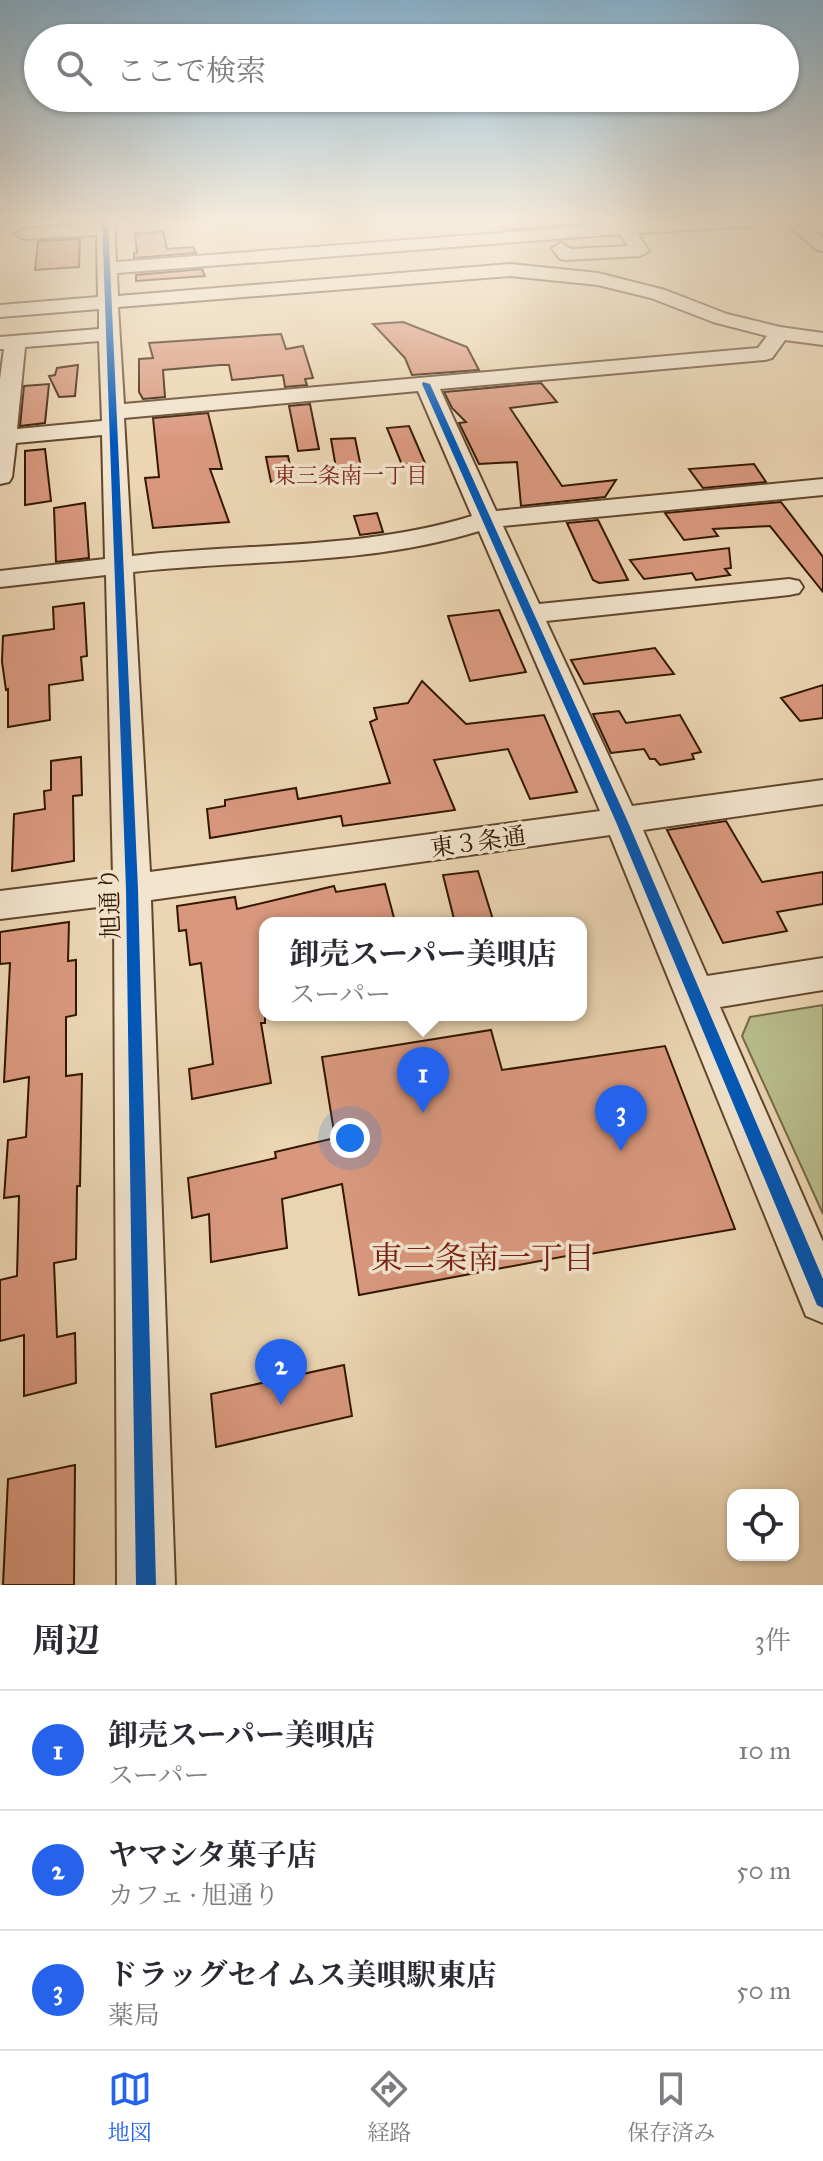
<!DOCTYPE html>
<html lang="ja">
<head>
<meta charset="utf-8">
<style>
	:root { --surface:#fff; --page:#f2f2f3; --text:#2b2b33; --muted:#7c7c81; --line:#e1e1e2; --accent:#2563eb }
	body { margin:0; font-family:"IM FELL Great Primer","Noto Serif JP",serif; background:var(--page); color:var(--text) }
	.controls { position:absolute; right:24px; bottom:24px; display:grid; overflow:hidden; border-radius:16px; box-shadow:0 2px 6px #0004 }
	.controls button { width:72px; height:72px; display:grid; place-items:center; padding:0; border:0; border-bottom:2px solid var(--line); background:var(--surface); color:var(--text); font:40px sans-serif }
	.you { position:absolute; left:350px; top:1138px; width:28px; height:28px; margin:-20px; border:6px solid #fff; border-radius:50%; background:#1a73e8; box-shadow:0 0 0 12px #1a73e833 }
	.badge { display:grid; place-items:center; width:52px; height:52px; border-radius:50%; background:var(--accent); color:#fff; font-size:26px; font-weight:700 }
	.pin { position:absolute; translate:-50% -66px; filter:drop-shadow(0 2px 4px #0008) }
	.pin::after { content:''; position:absolute; top:42px; width:28px; height:24px; background:inherit; clip-path:polygon(0 0,100% 0,50% 100%) }
	.popup { position:absolute; left:259px; top:917px; width:328px; height:104px; box-sizing:border-box; display:grid; place-content:center; border-radius:16px; background:var(--surface); filter:drop-shadow(0 2px 6px #0005); font-size:26px; white-space:nowrap; color:var(--muted) }
	.popup b { font-size:30px; color:var(--text) }
	.popup::after { content:''; position:absolute; left:50%; top:100%; margin-left:-16px; border:16px solid transparent; border-top-color:var(--surface) }
	.list { margin:0; padding:0; list-style:none }
	h2 { display:flex; justify-content:space-between; align-items:center; height:104px; margin:0; padding:0 32px; font-size:34px }
	h2 small { font-size:26px; font-weight:400; color:var(--muted) }
	.list li { display:grid; grid-template-columns:52px 1fr auto; gap:24px; align-items:center; box-sizing:border-box; height:120px; padding:0 32px; border-top:2px solid var(--line) }
	.list b { display:block; font-size:30px; white-space:nowrap }
	.list p { margin:0; font-size:26px; white-space:nowrap; color:var(--muted) }
	.list em { font-size:26px; font-style:normal; color:var(--muted) }
	.icon { flex:none; width:44px; height:44px; fill:none; stroke:currentColor; stroke-width:2; stroke-linecap:round; stroke-linejoin:round }
	.map { position:relative; flex:none; width:823px; height:1585px; overflow:hidden }
	.search { position:absolute; background:var(--surface); box-shadow:0 2px 6px #0004; left:24px; right:24px; top:24px; height:88px; display:flex; align-items:center; gap:20px; box-sizing:border-box; padding:0 28px; border-radius:44px; color:var(--muted); font-size:30px }
	.sheet { height:464px; background:var(--surface) }
	nav { display:flex; justify-content:space-around; align-items:center; box-sizing:border-box; height:112px; border-top:2px solid var(--line); background:var(--surface); font-size:22px; color:var(--muted) }
	nav a { display:grid; justify-items:center; gap:4px }
	nav .on { color:var(--accent) }
	.map>svg:first-child { display:block }
	.green { fill:#b8bd8c; stroke:#766a46; stroke-width:2 }
	.building { fill:#d9987e; stroke:#331700; stroke-width:2 }
	.lines { fill:none; stroke-linecap:round; stroke-linejoin:round }
	.minor-casing { stroke:#61462c; stroke-width:4 }
	.minor { fill:#f2e4cd; fill-rule:evenodd }
	.cycleway-casing { stroke:#f2e4cd; stroke-width:5 }
	.cycleway { fill:#0057b8; fill-rule:evenodd }
	.labels { text-anchor:middle; stroke-width:7; stroke-linejoin:round; paint-order:stroke }
	.far-neighbourhood-label { font-size:22px; fill:#7a1f14; stroke:#f2e4cd }
	.street-label { font-size:24px; fill:#331700; stroke:#f2e4cd }
	.near-neighbourhood-label { font-size:32px; fill:#7a1f14; stroke:#f2e4cd }
</style>
</head>
<body>
<div class="map">
<svg width="823" height="1585" viewBox="0 0 823 1585">
	<rect width="100%" height="100%" fill="#ebd5b2"/>
	<filter id="stains"><feTurbulence type="fractalNoise" baseFrequency=".0025" numOctaves="4"/><feColorMatrix values="0 0 0 0 .2 0 0 0 0 .09 0 0 0 0 .02 0 0 0 .5 -.17"/></filter>
	<radialGradient id="worn" r=".72"><stop offset=".6" stop-color="#630" stop-opacity="0"/><stop offset="1" stop-color="#630" stop-opacity=".3"/></radialGradient>
	<path class="green" d="M823,1005V1214L742,1036L750,1017Z"/>
	<path class="building" d="M496,220H588L591,223L504,230Z
		M163,231L167,249L193,247L196,253L134,258V253H137L135,234Z
		M80,239L79,267L35,270L38,241Z
		M202,269L205,276L136,281V275Z
		M403,322L467,347L479,370L412,375L405,358L373,324Z
		M281,334L286,349L303,346L313,378L305,379L307,385L285,387L283,375L232,380L229,365H220L163,370L165,397L143,399L139,392V359L153,358L149,343Z
		M78,365L75,396L59,397L49,376L55,375L57,368Z
		M541,383L557,402L510,408L562,486L616,480L605,497L521,506L517,462L479,464L459,423L466,422L452,408L444,392Z
		M49,384L45,423L20,426L24,386Z
		M310,404L319,449L298,451L289,406Z
		M208,413L222,469H210L229,522L153,528L145,478L159,477L153,418Z
		M409,426L425,463L402,465L387,428Z
		M355,438L362,472L337,474L331,439Z
		M45,449L51,501L25,505V451Z
		M288,456L293,479L271,482L266,457Z
		M754,464L766,482L703,488L689,469Z
		M781,502L823,557V592L770,526L713,529L718,536L684,540L665,513Z
		M85,503L89,558L56,562L54,508Z
		M377,513L383,532L360,535L354,516Z
		M598,520L628,580L599,583L593,580L567,523Z
		M729,548L731,568L725,569L730,575L696,580L692,573L644,579L630,560Z
		M84,603L87,656L81,657L83,680L49,685L50,720L8,727V689L6,690L2,662L3,636L54,629L53,607Z
		M499,610L526,672L470,681L448,616Z
		M655,648L674,674L584,684L571,660Z
		M422,681L466,724L544,715L577,792L530,799L508,749L434,760L455,810L343,826L341,816L210,838L207,809L225,806V800L296,788L298,799L390,783L370,722L377,719L374,708L408,703Z
		M823,685V718L800,721L781,698Z
		M619,711L626,723L680,715L701,752L692,754L694,759L660,765L655,759H650L644,749L611,753L593,714Z
		M81,757L82,795L73,796L74,861L12,871L14,814L45,809L44,791L51,790V761Z
		M726,821L762,882L823,872V904L777,912L787,931L723,943L667,830Z
		M478,871L494,923H455L443,875Z
		M385,884L394,918L369,923H265V1023H261L271,1083L192,1099L189,1069L213,1064L201,963L190,965L186,930L179,931L177,906L235,897L237,909L334,886L336,892Z
		M69,922L68,961L76,960V1015L66,1017V1076L82,1074L80,1186H77L76,1259L54,1263L57,1337L75,1333L76,1383L24,1396V1335L0,1341V1280L17,1276L19,1196L4,1198L8,1140L26,1137L29,1077L4,1082L10,963L0,964V932Z
		M491,1030L502,1070L665,1046L735,1229L567,1258L566,1256L359,1295L342,1184L282,1199L287,1248L211,1262L209,1214L192,1218L188,1178L276,1158L275,1152L335,1138L322,1057Z
		M344,1365L352,1416L216,1447L211,1394Z
		M75,1465L74,1585H3L8,1479Z"/>
	<g class="lines">
		<defs>
			<path id="minor" d="M96,220H114L116,262L674,220H803L823,237V251L817,250L787,224L637,233L649,251L640,256L566,260L560,259L552,248L561,243L571,249L628,246L620,234L117,273L118,296L510,264L598,273L665,290L727,314L780,327L823,333V345L785,340L772,358L765,360L440,389L496,511L823,479V495L503,526L539,604L789,579L799,581L803,587L799,593L789,595L546,621L632,806L823,780V804L643,830L707,976L823,958V990L720,1007L823,1242V1323L806,1316L610,835L151,900L175,1585H117L114,905L0,919V891L113,877L106,575L0,587V571L105,559L102,435L16,443L12,477L9,482L0,484V379L4,349H0V337L99,329V309L0,317V305L98,297L97,235L24,239L15,234L24,229L96,224ZM510,276L598,285L651,298L713,322L767,336L758,348L124,404L118,307ZM99,341L102,421L17,429L25,347ZM418,391L472,516C362,550 246,543 132,556L124,418ZM479,531L600,811L150,872L133,572C249,559 367,566 479,531Z"/>
		</defs>
		<use href="#minor" class="minor-casing"/>
		<use href="#minor" class="minor"/>
		<defs>
			<path id="cycleway" d="M102,220H108L138,889L156,1585H136L126,889Z
				M423,382L430,384L628,822L823,1279V1308L817,1305L616,822L422,384Z"/>
		</defs>
		<use href="#cycleway" class="cycleway-casing"/>
		<use href="#cycleway" class="cycleway"/>
	</g>
	<linearGradient id="sky" x2="0" y2="1"><stop stop-color="#89b5d3"/><stop offset="0.5" stop-color="#f6ecdc"/><stop offset="1" stop-color="#f6ecdc" stop-opacity="0"/></linearGradient>
	<rect width="823" height="442" fill="url(#sky)"/>
	<g class="labels">
		<g class="far-neighbourhood-label">
			<text x="351" y="483">東三条南一丁目</text>
		</g>
		<g class="street-label">
			<text transform="translate(478 842) rotate(-8)" y="8">東３条通</text>
			<text transform="translate(110 903) rotate(-92)" y="8">旭通り</text>
		</g>
		<g class="near-neighbourhood-label">
			<text x="483" y="1269">東二条南一丁目</text>
		</g>
	</g>
	<rect width="100%" height="100%" filter="url(#stains)"/>
	<rect width="100%" height="100%" fill="url(#worn)"/>
</svg>
<div class="controls">
<button><svg class="icon" aria-label="locate" viewBox="0 0 24 24"><circle cx="12" cy="12" r="6"/><path d="M12 2v4M12 18v4M2 12h4M18 12h4"/></svg></button>
</div>
<div class="you"></div>
<div class="pin badge" style="left:423px;top:1113px">1</div>
<div class="popup"><b>卸売スーパー美唄店</b>スーパー</div>
<div class="pin badge" style="left:281px;top:1405px">2</div>
<div class="pin badge" style="left:621px;top:1151px">3</div>
<div class="search"><svg class="icon" aria-label="search" viewBox="0 0 24 24"><circle cx="10" cy="10" r="6"/><path d="M15 15l6 6"/></svg>ここで検索</div>
</div>
<section class="sheet">
<h2>周辺<small>3件</small></h2>
<ul class="list">
<li><span class="badge">1</span><div><b>卸売スーパー美唄店</b><p>スーパー</p></div><em>10 m</em></li>
<li><span class="badge">2</span><div><b>ヤマシタ菓子店</b><p>カフェ · 旭通り</p></div><em>50 m</em></li>
<li><span class="badge">3</span><div><b>ドラッグセイムス美唄駅東店</b><p>薬局</p></div><em>50 m</em></li>
</ul>
</section>
<nav>
<a class="on"><svg class="icon" aria-label="map" viewBox="0 0 24 24"><path d="M3 6l6-2 6 2 6-2v14l-6 2-6-2-6 2zM9 4v14M15 6v14"/></svg>地図</a>
<a><svg class="icon" aria-label="directions" viewBox="0 0 24 24"><path d="M12 3l9 9-9 9-9-9zM9 14v-3h6M13 9l2 2-2 2"/></svg>経路</a>
<a><svg class="icon" aria-label="saved" viewBox="0 0 24 24"><path d="M7 4h10v16l-5-4-5 4z"/></svg>保存済み</a>
</nav>
</body>
</html>
